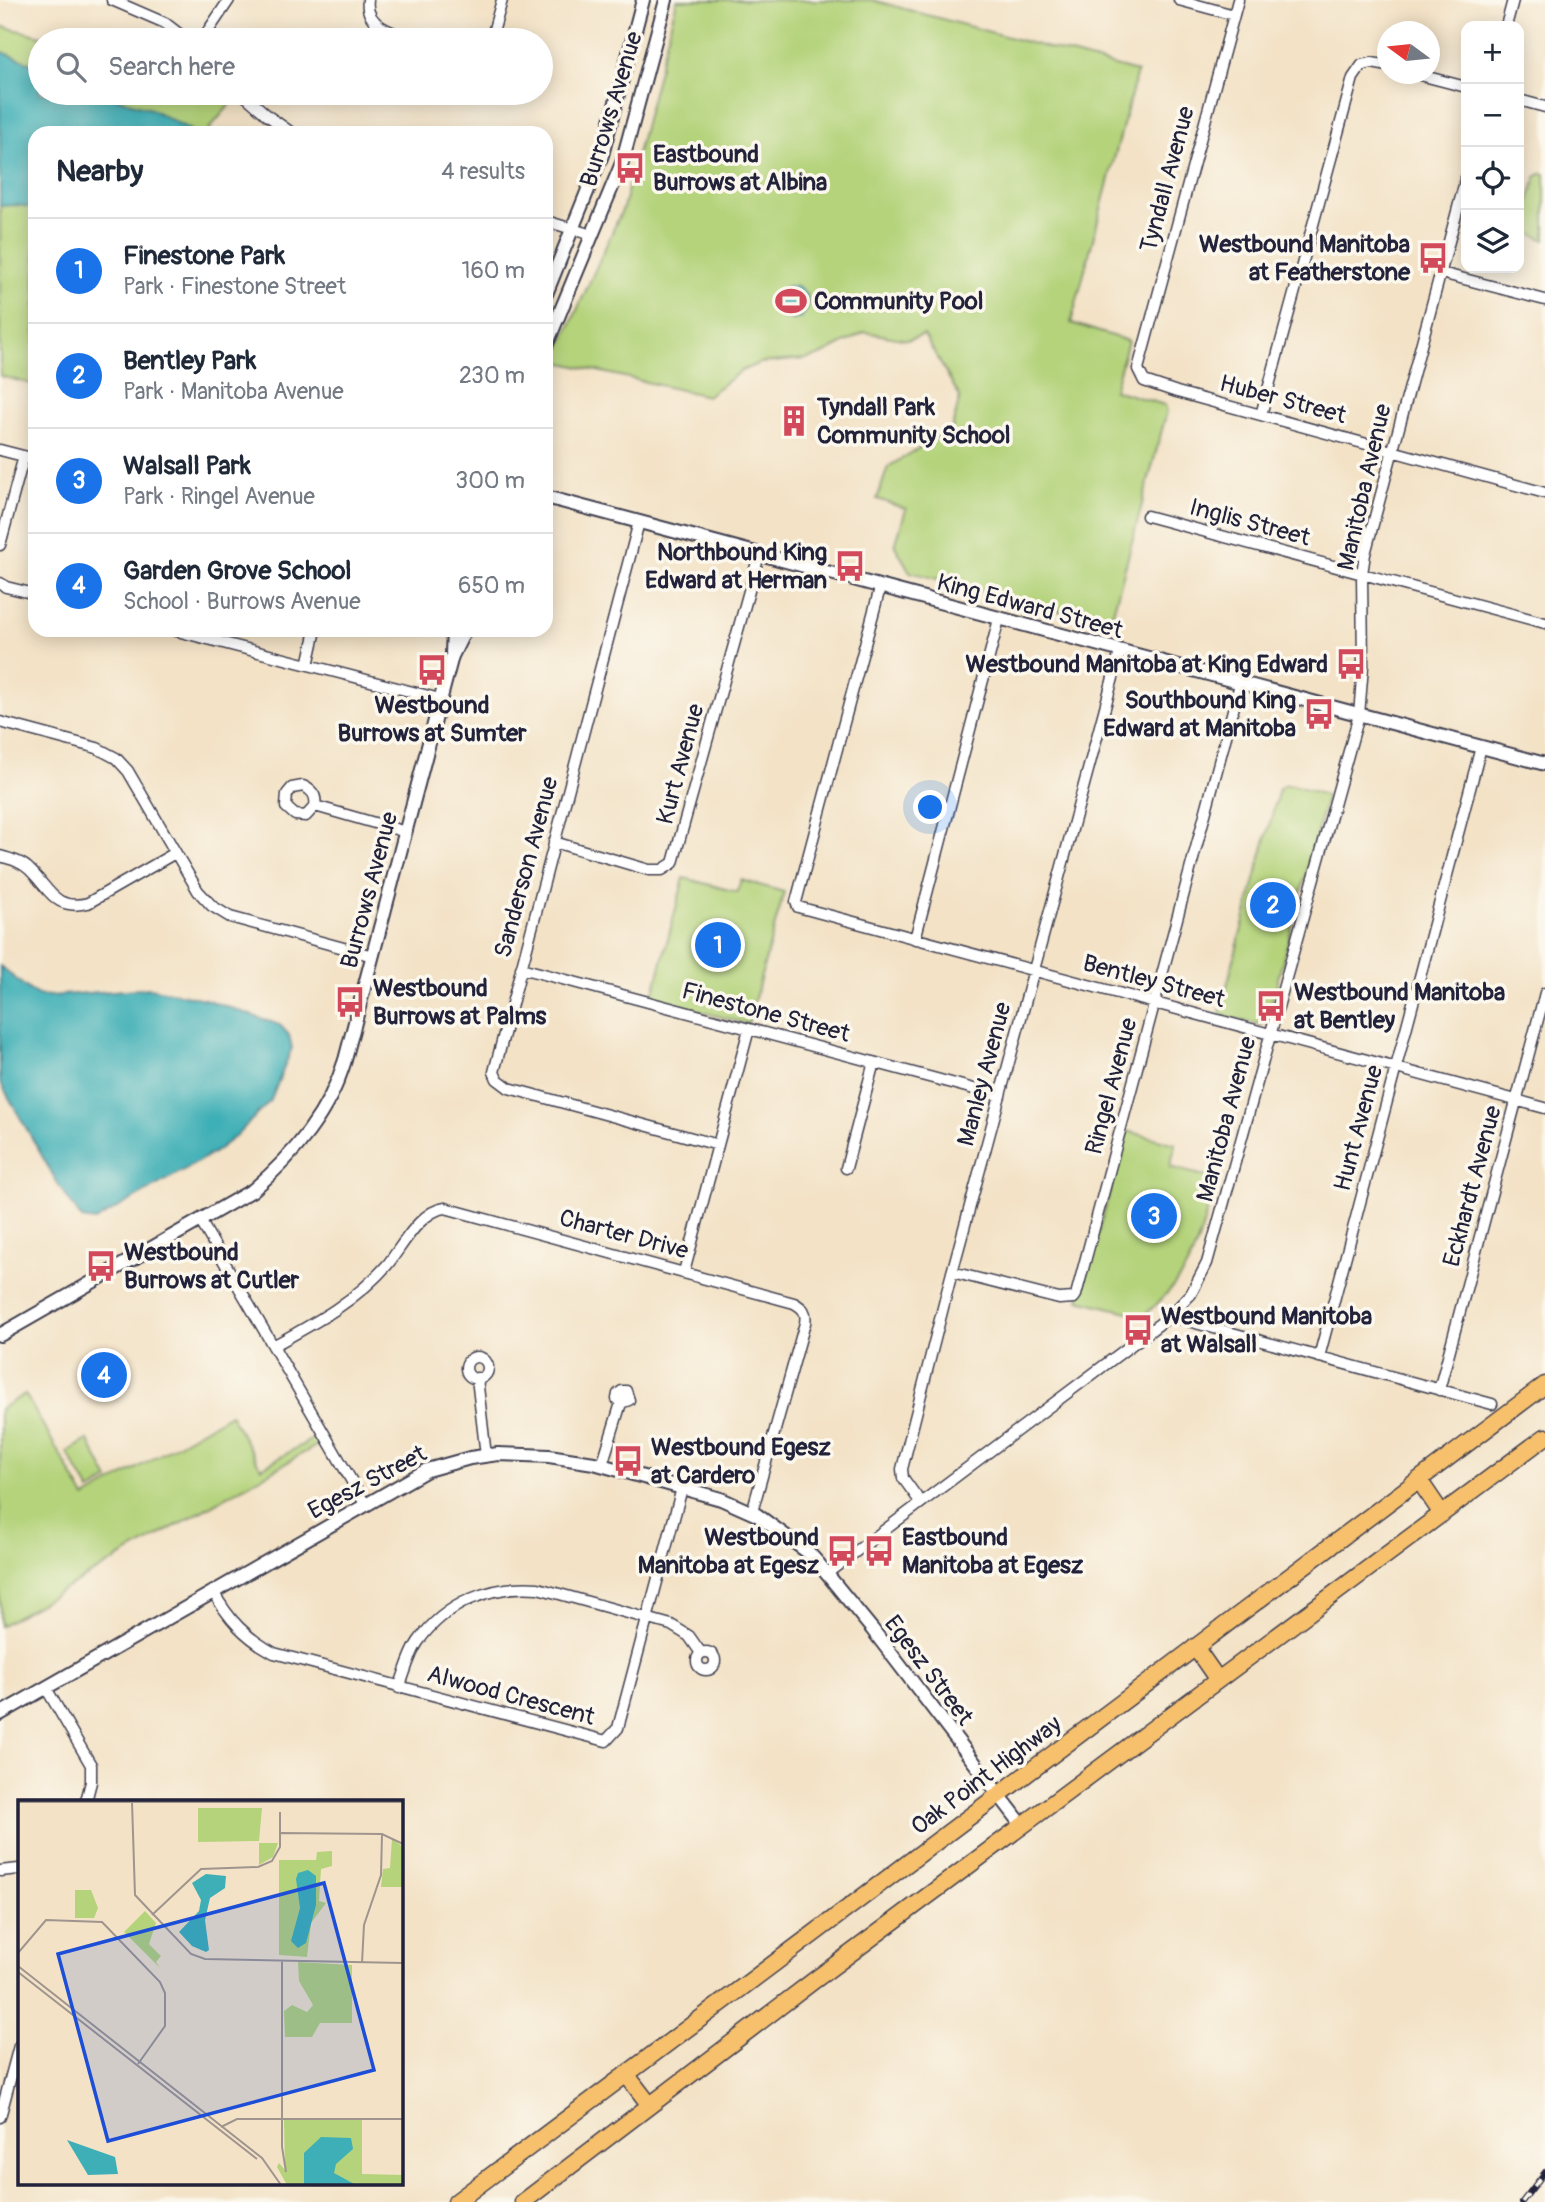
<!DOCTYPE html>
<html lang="en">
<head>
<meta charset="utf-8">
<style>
	:root { --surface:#fff; --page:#f6f6f7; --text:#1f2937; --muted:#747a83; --line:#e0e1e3; --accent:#1a73e8 }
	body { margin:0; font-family:Pangolin,sans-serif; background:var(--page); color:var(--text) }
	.controls { position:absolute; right:21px; top:21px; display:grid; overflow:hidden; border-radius:14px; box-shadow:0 4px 18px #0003 }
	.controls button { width:63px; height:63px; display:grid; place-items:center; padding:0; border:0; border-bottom:2px solid var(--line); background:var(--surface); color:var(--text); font:35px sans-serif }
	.compass { position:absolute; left:1377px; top:21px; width:63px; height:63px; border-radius:50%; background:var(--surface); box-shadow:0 4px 18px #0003; rotate:285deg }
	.you { position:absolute; left:931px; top:808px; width:24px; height:24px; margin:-18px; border:5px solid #fff; border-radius:50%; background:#1a73e8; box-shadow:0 0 0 10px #1a73e833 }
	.badge { display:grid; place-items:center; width:46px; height:46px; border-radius:50%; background:var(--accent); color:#fff; font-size:23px; font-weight:700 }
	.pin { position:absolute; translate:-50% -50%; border:4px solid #fff; box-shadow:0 2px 7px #0006 }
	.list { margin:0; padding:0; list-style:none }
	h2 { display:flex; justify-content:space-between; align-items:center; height:91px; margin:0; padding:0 28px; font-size:30px }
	h2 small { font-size:23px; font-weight:400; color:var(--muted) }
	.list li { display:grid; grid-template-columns:46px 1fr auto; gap:21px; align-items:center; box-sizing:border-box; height:105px; padding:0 28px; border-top:2px solid var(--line) }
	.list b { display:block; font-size:26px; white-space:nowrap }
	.list p { margin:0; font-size:23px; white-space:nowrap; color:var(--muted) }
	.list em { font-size:23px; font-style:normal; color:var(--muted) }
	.icon { flex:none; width:38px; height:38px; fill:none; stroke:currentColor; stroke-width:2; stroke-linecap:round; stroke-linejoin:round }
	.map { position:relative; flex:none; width:1545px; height:2202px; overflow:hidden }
	.search { position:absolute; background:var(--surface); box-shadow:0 4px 18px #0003; left:28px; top:28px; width:525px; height:77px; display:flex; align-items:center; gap:18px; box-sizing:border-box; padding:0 24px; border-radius:38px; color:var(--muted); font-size:26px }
	.panel { position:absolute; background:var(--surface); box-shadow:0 4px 18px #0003; left:28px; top:126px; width:525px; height:511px; border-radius:21px }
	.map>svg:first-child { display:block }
	.green { fill:#b4d37a; stroke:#6b7a5a; stroke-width:2 }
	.water { fill:#3eafb6; stroke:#306878; stroke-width:2 }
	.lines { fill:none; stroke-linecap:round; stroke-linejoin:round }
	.minor-casing { stroke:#413f50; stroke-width:13 }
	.tertiary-casing { stroke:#413f50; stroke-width:16 }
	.primary-casing { stroke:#413f50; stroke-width:19 }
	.minor { stroke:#fff; stroke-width:10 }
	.tertiary { stroke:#fff; stroke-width:12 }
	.primary { stroke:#f7c06c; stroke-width:16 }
	.rail-casing { stroke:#22223b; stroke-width:6 }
	.rail { stroke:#fbf7ec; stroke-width:3.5; stroke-dasharray:10; stroke-linecap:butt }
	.labels { text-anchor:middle; stroke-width:7; stroke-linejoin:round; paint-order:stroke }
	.street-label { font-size:24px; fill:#22223b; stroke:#fbf7ec }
	.poi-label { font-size:24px; font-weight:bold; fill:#22223b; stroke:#fbf7ec; text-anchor:start }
	.inset-road { fill:none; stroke:#9f958e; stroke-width:2 }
	.view { fill:#1d4ed8; fill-opacity:0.15; stroke:#1d4ed8; stroke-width:3.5 }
	.inset-edge { fill:none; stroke:#22223b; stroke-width:3.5 }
</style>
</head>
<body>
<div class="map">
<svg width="1545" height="2202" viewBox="0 0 1545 2202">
	<rect width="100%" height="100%" fill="#fbf7ec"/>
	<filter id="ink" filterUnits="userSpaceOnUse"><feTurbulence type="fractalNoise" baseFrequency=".0143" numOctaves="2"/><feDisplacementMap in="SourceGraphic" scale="14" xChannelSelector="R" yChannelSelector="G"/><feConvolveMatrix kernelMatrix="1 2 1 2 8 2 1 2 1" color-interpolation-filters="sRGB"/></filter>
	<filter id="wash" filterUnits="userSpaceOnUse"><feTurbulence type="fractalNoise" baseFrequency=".00686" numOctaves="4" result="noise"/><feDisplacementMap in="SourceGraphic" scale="28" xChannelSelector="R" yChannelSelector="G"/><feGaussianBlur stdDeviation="1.57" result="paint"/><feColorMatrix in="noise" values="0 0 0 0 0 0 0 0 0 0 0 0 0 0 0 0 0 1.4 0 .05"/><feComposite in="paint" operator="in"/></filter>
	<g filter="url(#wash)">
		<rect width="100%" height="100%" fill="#f3e2c6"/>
		<path class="green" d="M677,0H872L1137,72L1071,323L1128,341L1114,390L1165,405L1167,411L1110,624L910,572L895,546L906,509L877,499L888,467L952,428L960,397L924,335L907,340L865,332L821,355L806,359L760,363L741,371L707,396L554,361L623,208Z
			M0,26L50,38L67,40H40V93H240L209,129L213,133H35V385L0,376Z
			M1542,173L1545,174V240L1521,229L1536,177Z
			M1284,785H1293L1325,795L1326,798L1267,1020L1261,1025L1223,1016L1220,1012L1279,789Z
			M684,878L737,892L741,880L784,892L748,1024L652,999Z
			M1127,1131L1176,1144L1170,1167L1216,1179C1198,1241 1196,1273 1143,1316L1079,1300Z
			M25,1394L85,1498L230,1414L261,1468L318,1436L321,1443L0,1626V1409Z
			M88,1440L109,1480L90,1491L67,1452Z"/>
		<path class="water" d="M0,51L40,67V93H99L151,109L196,133H35V208L17,205L0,206Z
			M774 303a17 17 0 1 1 34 0a17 17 0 1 1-34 0Z
			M0,966L28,989L38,995L50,996L150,988L205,999L280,1025L289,1035L292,1048L271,1100L237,1135L215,1152L95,1221L82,1219L58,1184L0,1082Z"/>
	</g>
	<g filter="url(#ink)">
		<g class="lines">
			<defs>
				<path id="minor" d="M112,0L165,23L187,40
					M368,0C364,26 395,34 416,40
					M1179,0L1234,15
					M1238,0L1138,369L1144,381L1177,392L1545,493
					M1506,26L1513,0
					M202,40L229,0
					M491,40L502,0
					M1416,74L1466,87
					M242,93L268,116L292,133
					M1519,100L1545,107
					M546,221L592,235
					M1441,273L1545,300
					M1261,415L1353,78L1362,65L1372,63L1388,66
					M0,450L35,459
					M1147,516L1545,623
					M639,522L494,1072L497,1079L509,1088L718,1145
					M0,545L24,456
					M0,583L6,587L35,594
					M880,588L796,902L798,907L1545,1108
					M173,630L440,699
					M308,665L316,630
					M0,722L97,748L116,758L128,771L198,891L212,906L230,917L373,956
					M315,806C317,796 312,790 303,786L292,788L287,794L286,807L295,815L306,816L315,806L406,832
					M554,842L649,870H662L673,863L759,555
					M0,856C11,859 22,862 30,870C50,889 54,911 88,903L175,853
					M915,939L999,619
					M521,968L1000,1096
					M846,1168L874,1062
					M201,1222L365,1504
					M684,1272L749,1029
					M952,1272L1059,1299L1074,1298L1076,1295L1240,684
					M1170,1316L1492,1404
					M273,1346C315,1323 356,1301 388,1264C403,1245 420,1211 445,1208L794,1303C803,1308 807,1312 805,1323L752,1512
					M1319,1357L1481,747
					M466 1368a11 11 0 1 1 22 0a11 11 0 1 1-22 0Z
					M477,1378L486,1456
					M1439,1390L1545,993
					M602,1465L621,1403L629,1400L626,1391H622L618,1394L617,1399L621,1403
					M921,1503L903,1478L902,1469L950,1280L1120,652
					M826,1574L1170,1316L1191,1294L1207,1263L1359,715L1363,666L1362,574L1365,554L1466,178
					M213,1591C228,1619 246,1638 274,1653L606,1741L618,1728L682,1488
					M697 1661a9 9 0 1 1 18 0a9 9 0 1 1-18 0Z
					M46,1688L91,1765V1782L86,1801
					M399,1688C405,1673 409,1655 418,1642C445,1603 492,1584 538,1588L671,1625L689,1636L701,1653
					M0,1871L19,1869
					M0,2117L19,2046"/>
				<path id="tertiary" d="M546,294L602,155L643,0
					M546,346L622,163L666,0
					M546,497L1545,764
					M452,653L453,630
					M0,1335L253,1190C295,1154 329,1113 345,1060L452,656L465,630
					M0,1714L427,1470L470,1458L498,1454L549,1456L594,1463L721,1499L757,1515L809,1553L818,1563L872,1629L1023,1826"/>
				<path id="primary" d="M1419,1480L1442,1514
					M1195,1647L1218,1680
					M626,2074L649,2104
					M456,2202L1545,1385
					M523,2202L812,1982L1545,1437"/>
			</defs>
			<use href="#minor" class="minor-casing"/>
			<use href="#tertiary" class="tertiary-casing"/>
			<use href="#primary" class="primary-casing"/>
			<use href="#minor" class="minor"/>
			<use href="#tertiary" class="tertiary"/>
			<use href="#primary" class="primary"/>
			<defs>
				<path id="rail" d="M1522,2202L1545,2172"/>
			</defs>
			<use href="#rail" class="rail-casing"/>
			<use href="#rail" class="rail"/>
		</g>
	</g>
	<defs>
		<symbol id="bus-bare" viewBox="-9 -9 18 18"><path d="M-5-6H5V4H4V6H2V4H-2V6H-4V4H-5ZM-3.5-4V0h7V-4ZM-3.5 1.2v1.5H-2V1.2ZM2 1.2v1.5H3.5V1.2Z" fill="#d1495b" stroke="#fbf7ec" stroke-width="2.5" paint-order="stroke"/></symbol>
		<symbol id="stadium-bare" viewBox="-9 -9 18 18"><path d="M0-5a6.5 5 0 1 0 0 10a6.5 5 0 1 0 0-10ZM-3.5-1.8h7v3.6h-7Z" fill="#d1495b" stroke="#fbf7ec" stroke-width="2.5" paint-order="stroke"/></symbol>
		<symbol id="building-bare" viewBox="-9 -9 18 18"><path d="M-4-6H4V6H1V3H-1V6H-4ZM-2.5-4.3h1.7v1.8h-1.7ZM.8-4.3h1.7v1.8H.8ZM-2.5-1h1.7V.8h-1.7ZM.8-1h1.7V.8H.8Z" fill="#d1495b" stroke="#fbf7ec" stroke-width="2.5" paint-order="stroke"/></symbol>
	</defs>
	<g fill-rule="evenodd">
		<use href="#bus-bare" x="608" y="146" width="44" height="44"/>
		<use href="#bus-bare" x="1411" y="236" width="44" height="44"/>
		<use href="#stadium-bare" x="769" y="279" width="44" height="44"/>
		<use href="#building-bare" x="772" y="399" width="44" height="44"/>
		<use href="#bus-bare" x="828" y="544" width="44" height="44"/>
		<use href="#bus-bare" x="1329" y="642" width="44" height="44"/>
		<use href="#bus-bare" x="410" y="648" width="44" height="44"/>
		<use href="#bus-bare" x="1297" y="692" width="44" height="44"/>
		<use href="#bus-bare" x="328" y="980" width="44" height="44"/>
		<use href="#bus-bare" x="1249" y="984" width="44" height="44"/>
		<use href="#bus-bare" x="79" y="1244" width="44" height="44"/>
		<use href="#bus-bare" x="1116" y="1308" width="44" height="44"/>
		<use href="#bus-bare" x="606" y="1439" width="44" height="44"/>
		<use href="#bus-bare" x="820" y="1529" width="44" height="44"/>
		<use href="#bus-bare" x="857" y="1529" width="44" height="44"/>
	</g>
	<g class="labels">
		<g class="street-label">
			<text transform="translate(611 109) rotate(-73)" y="8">Burrows Avenue</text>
			<text transform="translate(1167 179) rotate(-75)" y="8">Tyndall Avenue</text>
			<text transform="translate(1283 399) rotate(15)" y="8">Huber Street</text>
			<text transform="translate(1364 487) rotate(-77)" y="8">Manitoba Avenue</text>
			<text transform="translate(1250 522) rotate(15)" y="8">Inglis Street</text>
			<text transform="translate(1030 606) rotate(15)" y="8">King Edward Street</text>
			<text transform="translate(680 764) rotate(-75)" y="8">Kurt Avenue</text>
			<text transform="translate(526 867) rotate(-75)" y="8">Sanderson Avenue</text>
			<text transform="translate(369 890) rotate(-75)" y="8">Burrows Avenue</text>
			<text transform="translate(1154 981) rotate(15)" y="8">Bentley Street</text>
			<text transform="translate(766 1012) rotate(15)" y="8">Finestone Street</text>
			<text transform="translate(984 1074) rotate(-75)" y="8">Manley Avenue</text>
			<text transform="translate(1111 1086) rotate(-75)" y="8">Ringel Avenue</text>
			<text transform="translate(1226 1119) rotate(-75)" y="8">Manitoba Avenue</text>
			<text transform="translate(1358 1128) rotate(-75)" y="8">Hunt Avenue</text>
			<text transform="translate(1472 1186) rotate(-75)" y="8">Eckhardt Avenue</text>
			<text transform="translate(624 1234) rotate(15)" y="8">Charter Drive</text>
			<text transform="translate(367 1482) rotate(-28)" y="8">Egesz Street</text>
			<text transform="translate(929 1670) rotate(53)" y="8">Egesz Street</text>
			<text transform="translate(511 1695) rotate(15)" y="8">Alwood Crescent</text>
			<text transform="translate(986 1775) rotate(-37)" y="8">Oak Point Highway</text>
		</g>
		<g class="poi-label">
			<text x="653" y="162">Eastbound<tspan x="653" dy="28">Burrows at Albina</tspan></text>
			<text x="1410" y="252" text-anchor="end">Westbound Manitoba<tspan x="1410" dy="28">at Featherstone</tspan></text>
			<text x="814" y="309">Community Pool</text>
			<text x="817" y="415">Tyndall Park<tspan x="817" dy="28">Community School</tspan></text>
			<text x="827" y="560" text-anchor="end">Northbound King<tspan x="827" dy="28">Edward at Herman</tspan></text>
			<text x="1328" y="672" text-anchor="end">Westbound Manitoba at King Edward</text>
			<text x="1296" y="708" text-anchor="end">Southbound King<tspan x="1296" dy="28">Edward at Manitoba</tspan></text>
			<text x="432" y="713" text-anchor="middle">Westbound<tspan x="432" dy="28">Burrows at Sumter</tspan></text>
			<text x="373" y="996">Westbound<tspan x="373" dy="28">Burrows at Palms</tspan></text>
			<text x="1294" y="1000">Westbound Manitoba<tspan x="1294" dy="28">at Bentley</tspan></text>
			<text x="124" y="1260">Westbound<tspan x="124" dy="28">Burrows at Cutler</tspan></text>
			<text x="1161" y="1324">Westbound Manitoba<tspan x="1161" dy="28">at Walsall</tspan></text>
			<text x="651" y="1455">Westbound Egesz<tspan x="651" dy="28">at Cardero</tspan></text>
			<text x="819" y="1545" text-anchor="end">Westbound<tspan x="819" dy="28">Manitoba at Egesz</tspan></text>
			<text x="902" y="1545">Eastbound<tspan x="902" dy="28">Manitoba at Egesz</tspan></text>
		</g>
	</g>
	<g transform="translate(18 1800)">
		<rect width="385" height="385" fill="#f3e2c6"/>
		<path d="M180,8H244L241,41L180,42ZM374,39L385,47V87H363L365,69L372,68ZM241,43H260L255,57L241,65ZM314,51V66L303,69L301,101L308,103L293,123L289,157L261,155V60H298L299,52ZM57,90H73L80,108L76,118H57ZM127,111L138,123L131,144L143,156L138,162L142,168L106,132ZM280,162L334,165V223H302L294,237H267L266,211L274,205L289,212L295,205L281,181ZM266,320H344V374L385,375V385H269L259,367L261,363L267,370Z" fill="#b4d37a"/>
		<path d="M290,70L298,76V105L288,143L280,148L273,141L282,108L278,79L280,73ZM188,74L208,76L207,88L192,98L187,120L191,150L188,152L174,146L161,132L181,111L183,100L174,83ZM303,337L333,338L335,349L318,364L316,373L338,385H286V353ZM49,340L97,357L100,374L70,375Z" fill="#3eafb6"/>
		<path class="inset-road" d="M0,2H385M114,2L117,95L173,154L187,159L385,163M263,33L364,34L385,44M134,115L183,69L240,67L254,61L262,47V12M0,153L28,120L84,122L142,182L147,193V226L120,264M264,160V347L268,372M344,163L346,125L363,75L364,34M0,166L244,358L263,385M0,172L239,359M203,327L219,319H385"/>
		<path class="view" d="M306,83L356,270L90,341L40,154Z"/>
		<rect width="385" height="385" class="inset-edge"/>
	</g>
</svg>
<div class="controls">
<button>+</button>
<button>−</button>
<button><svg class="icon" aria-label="locate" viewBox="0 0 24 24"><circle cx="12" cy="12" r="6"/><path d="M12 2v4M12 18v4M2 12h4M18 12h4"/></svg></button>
<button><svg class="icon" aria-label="layers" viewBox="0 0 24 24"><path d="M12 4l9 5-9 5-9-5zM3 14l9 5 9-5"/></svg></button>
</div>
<svg class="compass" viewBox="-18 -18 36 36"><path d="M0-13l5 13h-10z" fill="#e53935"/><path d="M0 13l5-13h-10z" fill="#747a83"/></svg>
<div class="you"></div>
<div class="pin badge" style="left:718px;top:945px">1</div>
<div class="pin badge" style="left:1273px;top:905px">2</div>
<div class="pin badge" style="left:1154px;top:1216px">3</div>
<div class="pin badge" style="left:104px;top:1375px">4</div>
<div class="search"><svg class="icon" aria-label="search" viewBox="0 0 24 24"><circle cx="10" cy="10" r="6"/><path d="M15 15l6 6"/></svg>Search here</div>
<section class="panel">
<h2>Nearby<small>4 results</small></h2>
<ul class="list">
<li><span class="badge">1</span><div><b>Finestone Park</b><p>Park · Finestone Street</p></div><em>160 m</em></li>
<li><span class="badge">2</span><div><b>Bentley Park</b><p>Park · Manitoba Avenue</p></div><em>230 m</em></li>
<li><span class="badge">3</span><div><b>Walsall Park</b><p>Park · Ringel Avenue</p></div><em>300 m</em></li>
<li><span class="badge">4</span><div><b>Garden Grove School</b><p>School · Burrows Avenue</p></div><em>650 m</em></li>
</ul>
</section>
</div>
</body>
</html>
